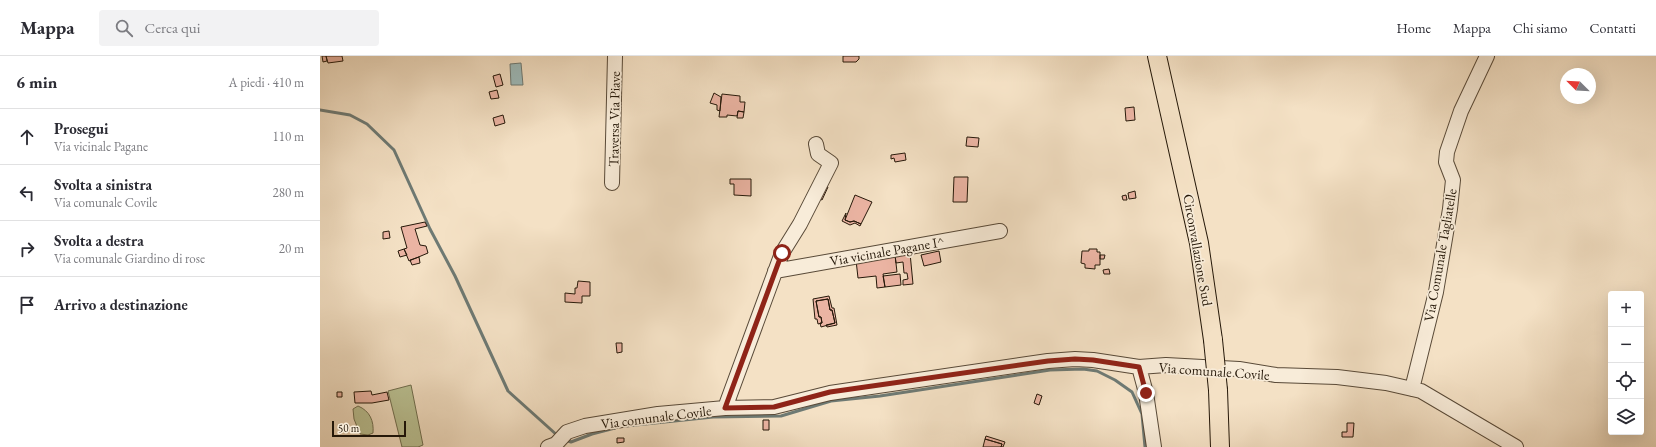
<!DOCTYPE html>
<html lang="it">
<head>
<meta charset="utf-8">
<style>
	:root { --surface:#fff; --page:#f2f2f3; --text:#2b2b33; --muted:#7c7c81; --line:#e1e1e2 }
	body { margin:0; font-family:"EB Garamond",serif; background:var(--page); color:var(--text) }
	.controls { position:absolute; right:12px; bottom:12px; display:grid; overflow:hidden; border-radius:4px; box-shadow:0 4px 16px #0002 }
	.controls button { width:36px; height:36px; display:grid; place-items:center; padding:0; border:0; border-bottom:1px solid var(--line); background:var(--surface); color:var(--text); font:20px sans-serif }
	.compass { position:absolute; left:1240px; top:12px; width:36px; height:36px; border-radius:50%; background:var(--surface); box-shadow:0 4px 16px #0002; rotate:294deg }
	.scale { position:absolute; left:12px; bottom:10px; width:74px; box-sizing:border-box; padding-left:4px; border:2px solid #251809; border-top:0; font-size:11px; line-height:14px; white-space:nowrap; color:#251809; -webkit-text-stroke:3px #f8ecd9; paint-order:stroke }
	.stop { position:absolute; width:12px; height:12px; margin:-9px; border:3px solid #8f2418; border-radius:50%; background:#fff }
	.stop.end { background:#8f2418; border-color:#fff; box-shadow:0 1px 4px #0008 }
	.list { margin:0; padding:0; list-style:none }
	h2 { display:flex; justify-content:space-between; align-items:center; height:52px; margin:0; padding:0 16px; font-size:17px }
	h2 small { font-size:13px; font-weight:400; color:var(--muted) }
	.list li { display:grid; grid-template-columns:26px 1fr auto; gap:12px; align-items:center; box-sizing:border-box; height:56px; padding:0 16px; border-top:1px solid var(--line) }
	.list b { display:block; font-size:15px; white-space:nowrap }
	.list p { margin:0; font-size:13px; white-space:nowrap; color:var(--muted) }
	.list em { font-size:13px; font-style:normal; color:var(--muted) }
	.icon { flex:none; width:22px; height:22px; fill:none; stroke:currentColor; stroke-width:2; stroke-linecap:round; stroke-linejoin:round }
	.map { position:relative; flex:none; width:1336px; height:391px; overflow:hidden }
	header { display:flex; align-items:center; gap:24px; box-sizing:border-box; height:56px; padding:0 20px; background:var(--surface); border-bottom:1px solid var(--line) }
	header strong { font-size:19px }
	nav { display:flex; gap:22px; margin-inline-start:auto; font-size:14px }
	.search { width:280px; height:36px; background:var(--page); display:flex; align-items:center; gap:10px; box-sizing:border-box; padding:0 14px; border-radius:4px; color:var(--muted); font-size:15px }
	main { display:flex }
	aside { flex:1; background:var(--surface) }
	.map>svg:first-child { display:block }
	.green { fill:#bbc395; stroke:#706e4f }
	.water { fill:#9ebcbc; stroke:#6e7a74 }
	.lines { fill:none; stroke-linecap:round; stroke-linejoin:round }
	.stream { stroke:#6e7a74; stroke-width:3 }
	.building { fill:#ebb4a3; stroke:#251809 }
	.minor-casing { stroke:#594a38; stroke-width:16 }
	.major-casing { stroke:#251809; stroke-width:20 }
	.minor { stroke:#f8ecd9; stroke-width:14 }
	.major { stroke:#f4e1c5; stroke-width:18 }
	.major-bridge-casing { stroke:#251809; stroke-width:20; stroke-linecap:butt }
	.major-bridge { stroke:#f4e1c5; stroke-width:18 }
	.route { stroke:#8f2418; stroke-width:5 }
	.labels { text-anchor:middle; stroke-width:3.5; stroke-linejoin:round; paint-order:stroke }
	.street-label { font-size:14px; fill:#251809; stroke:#f8ecd9 }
</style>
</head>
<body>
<header>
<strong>Mappa</strong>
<div class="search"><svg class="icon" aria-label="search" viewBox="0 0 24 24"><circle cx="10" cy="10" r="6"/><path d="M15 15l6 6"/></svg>Cerca qui</div>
<nav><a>Home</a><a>Mappa</a><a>Chi siamo</a><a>Contatti</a></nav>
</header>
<main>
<aside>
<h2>6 min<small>A piedi · 410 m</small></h2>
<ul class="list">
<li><svg class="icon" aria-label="ahead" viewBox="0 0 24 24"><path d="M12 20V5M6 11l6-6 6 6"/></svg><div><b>Prosegui</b><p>Via vicinale Pagane</p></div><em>110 m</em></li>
<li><svg class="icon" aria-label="left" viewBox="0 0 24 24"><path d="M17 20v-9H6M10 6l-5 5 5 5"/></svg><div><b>Svolta a sinistra</b><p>Via comunale Covile</p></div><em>280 m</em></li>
<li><svg class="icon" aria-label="right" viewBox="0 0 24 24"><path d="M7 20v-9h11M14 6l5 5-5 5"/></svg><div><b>Svolta a destra</b><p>Via comunale Giardino di rose</p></div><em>20 m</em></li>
<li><svg class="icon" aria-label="arrive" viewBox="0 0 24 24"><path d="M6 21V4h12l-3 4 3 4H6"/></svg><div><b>Arrivo a destinazione</b></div></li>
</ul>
</aside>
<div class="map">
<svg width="1336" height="391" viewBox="0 0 1336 391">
	<rect width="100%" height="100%" fill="#f4e1c5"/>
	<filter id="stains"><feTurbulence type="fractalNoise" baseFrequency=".005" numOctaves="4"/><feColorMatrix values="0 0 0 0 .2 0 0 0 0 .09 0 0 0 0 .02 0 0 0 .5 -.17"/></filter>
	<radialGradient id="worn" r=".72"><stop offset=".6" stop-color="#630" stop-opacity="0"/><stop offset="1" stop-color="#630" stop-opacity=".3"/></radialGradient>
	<path class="green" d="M91,329L103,389L98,391H82L68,335Z
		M38,350C50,355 54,365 53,377L48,379L40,378L34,363L33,353Z"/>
	<path class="water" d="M201,7L203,29H191L190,8Z"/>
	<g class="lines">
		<path class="stream" d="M0,54L30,59L47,68L74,94L110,173L135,220L188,335L238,380
			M306,370L393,361L461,360L511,345L560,340L730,314L763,313L777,315L795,324L812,336L822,358L825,391
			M245,384L251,386L272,378L295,372"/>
	</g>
	<path class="building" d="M2,0H6L7,5L3,6Z
		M6,0H22L23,5L8,7Z
		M523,0H539V3L536,6H523Z
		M180,18L183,29L176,31L173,20Z
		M177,34L179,42L171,43L169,36Z
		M394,37L401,41L400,55L397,54V49L390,47Z
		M402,38L420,40V46H425L424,56L418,55L417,60L407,59V61H399Z
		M814,51L815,64L806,65L805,52Z
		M418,55L424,56L423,62H417Z
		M183,59L185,67L175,70L173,62Z
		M647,81L659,82L658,91L646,90Z
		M585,97L586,104L575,106L574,102L571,103V99Z
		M634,121H648L647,146H633Z
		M410,123H431V140L414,139V128H410Z
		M503,129L508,131L502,144L496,141Z
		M815,135L816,142L809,143L808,137Z
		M535,139L552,146L541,168L534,165L530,166L525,164Z
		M806,139L807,144H803L802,140Z
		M526,157L525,164L530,166L534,165L541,168L540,170L535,167L530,169L522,165Z
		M105,166L107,170L95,173L100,189L106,190L108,197L89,205L84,193L87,192L81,171Z
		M69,175L70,182L63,183V176Z
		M84,193L87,199L80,201L78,195Z
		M769,193H777V196H780V209H775V213L765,212V208L761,207L762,195H769Z
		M619,195L621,206L604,210L601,199Z
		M590,197L593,228L583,229V224L588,223L587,217H584L583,206L576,207L575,199Z
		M575,199L577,216L563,218L565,231L557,232L556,220L538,222L536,204Z
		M780,199H785L784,203H780Z
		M99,201L100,207L92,209L90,204Z
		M789,213L790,218H784L783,214Z
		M580,218L581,229L565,231L563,220Z
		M258,225L270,226V240H262V247L245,246V237L255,238V232H257Z
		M509,240L512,252H514L517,269L507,271L506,269L515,267L512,254H510L508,243L496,245L499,261H501L502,267L498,268L497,263H495L493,243Z
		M508,243L510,254H512L515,267L501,271L500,267H502L501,261H499L496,245Z
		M296,287H302V296L297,297Z
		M51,335L52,339L67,336L69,344L52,347H35L34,336Z
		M17,336H22V341H17Z
		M717,338L722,340L719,349L714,347Z
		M443,364H449V374H443Z
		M1027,367H1034L1033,381H1022V376H1027Z
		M666,380L685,386L683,391H681L682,388L665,383Z
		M297,382H304V386L297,387Z
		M665,383L682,388L681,391H663Z"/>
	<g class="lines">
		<defs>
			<path id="minor" d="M292,127L295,0
				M455,215L680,175
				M819,311L826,337L834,391
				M1092,333L1116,236L1130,153L1133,124L1126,106L1127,96L1141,55L1167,0
				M405,352L462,197L480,168L511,107L498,98L496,88
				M228,391L236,388L247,376L265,370L338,358L405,352L454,351L510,337L728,305L755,303L773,304L819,311L846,309L919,313L956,319L1017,321L1066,327L1101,335L1196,391"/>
			<path id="major" d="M837,0L879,187L893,284
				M898,334L900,391"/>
		</defs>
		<use href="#minor" class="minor-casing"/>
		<use href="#major" class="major-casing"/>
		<use href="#minor" class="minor"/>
		<use href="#major" class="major"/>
		<defs>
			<path id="major-bridge" d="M893,284L898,334"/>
		</defs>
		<use href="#major-bridge" class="major-bridge-casing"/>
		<use href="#major-bridge" class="major-bridge"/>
	</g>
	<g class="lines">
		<path class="route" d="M462,197L405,352L454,351L510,336L728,305L755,303L773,304L819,311L826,337"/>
	</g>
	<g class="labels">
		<g class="street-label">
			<text transform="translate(294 63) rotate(-89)" y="5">Traversa Via Piave</text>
			<text transform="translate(878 194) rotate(80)" y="5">Circonvallazione Sud</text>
			<text transform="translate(567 195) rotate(-10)" y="5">Via vicinale Pagane I^</text>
			<text transform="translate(1120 199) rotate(-80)" y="5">Via Comunale Tagliatelle</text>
			<text transform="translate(894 315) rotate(4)" y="5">Via comunale Covile</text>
			<text transform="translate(336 361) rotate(-7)" y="5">Via comunale Covile</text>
		</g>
	</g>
	<rect width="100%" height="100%" filter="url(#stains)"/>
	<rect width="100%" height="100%" fill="url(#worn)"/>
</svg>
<div class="controls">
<button>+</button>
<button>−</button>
<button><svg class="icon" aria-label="locate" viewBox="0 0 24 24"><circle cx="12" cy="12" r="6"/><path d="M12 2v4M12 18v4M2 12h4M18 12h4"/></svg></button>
<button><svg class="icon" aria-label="layers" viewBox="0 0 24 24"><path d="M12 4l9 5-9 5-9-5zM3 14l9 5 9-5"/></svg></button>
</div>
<svg class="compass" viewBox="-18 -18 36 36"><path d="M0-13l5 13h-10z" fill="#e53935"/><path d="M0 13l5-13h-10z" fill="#7c7c81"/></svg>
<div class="scale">50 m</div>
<div class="stop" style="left:462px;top:197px"></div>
<div class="stop end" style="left:826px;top:337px"></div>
</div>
</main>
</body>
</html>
